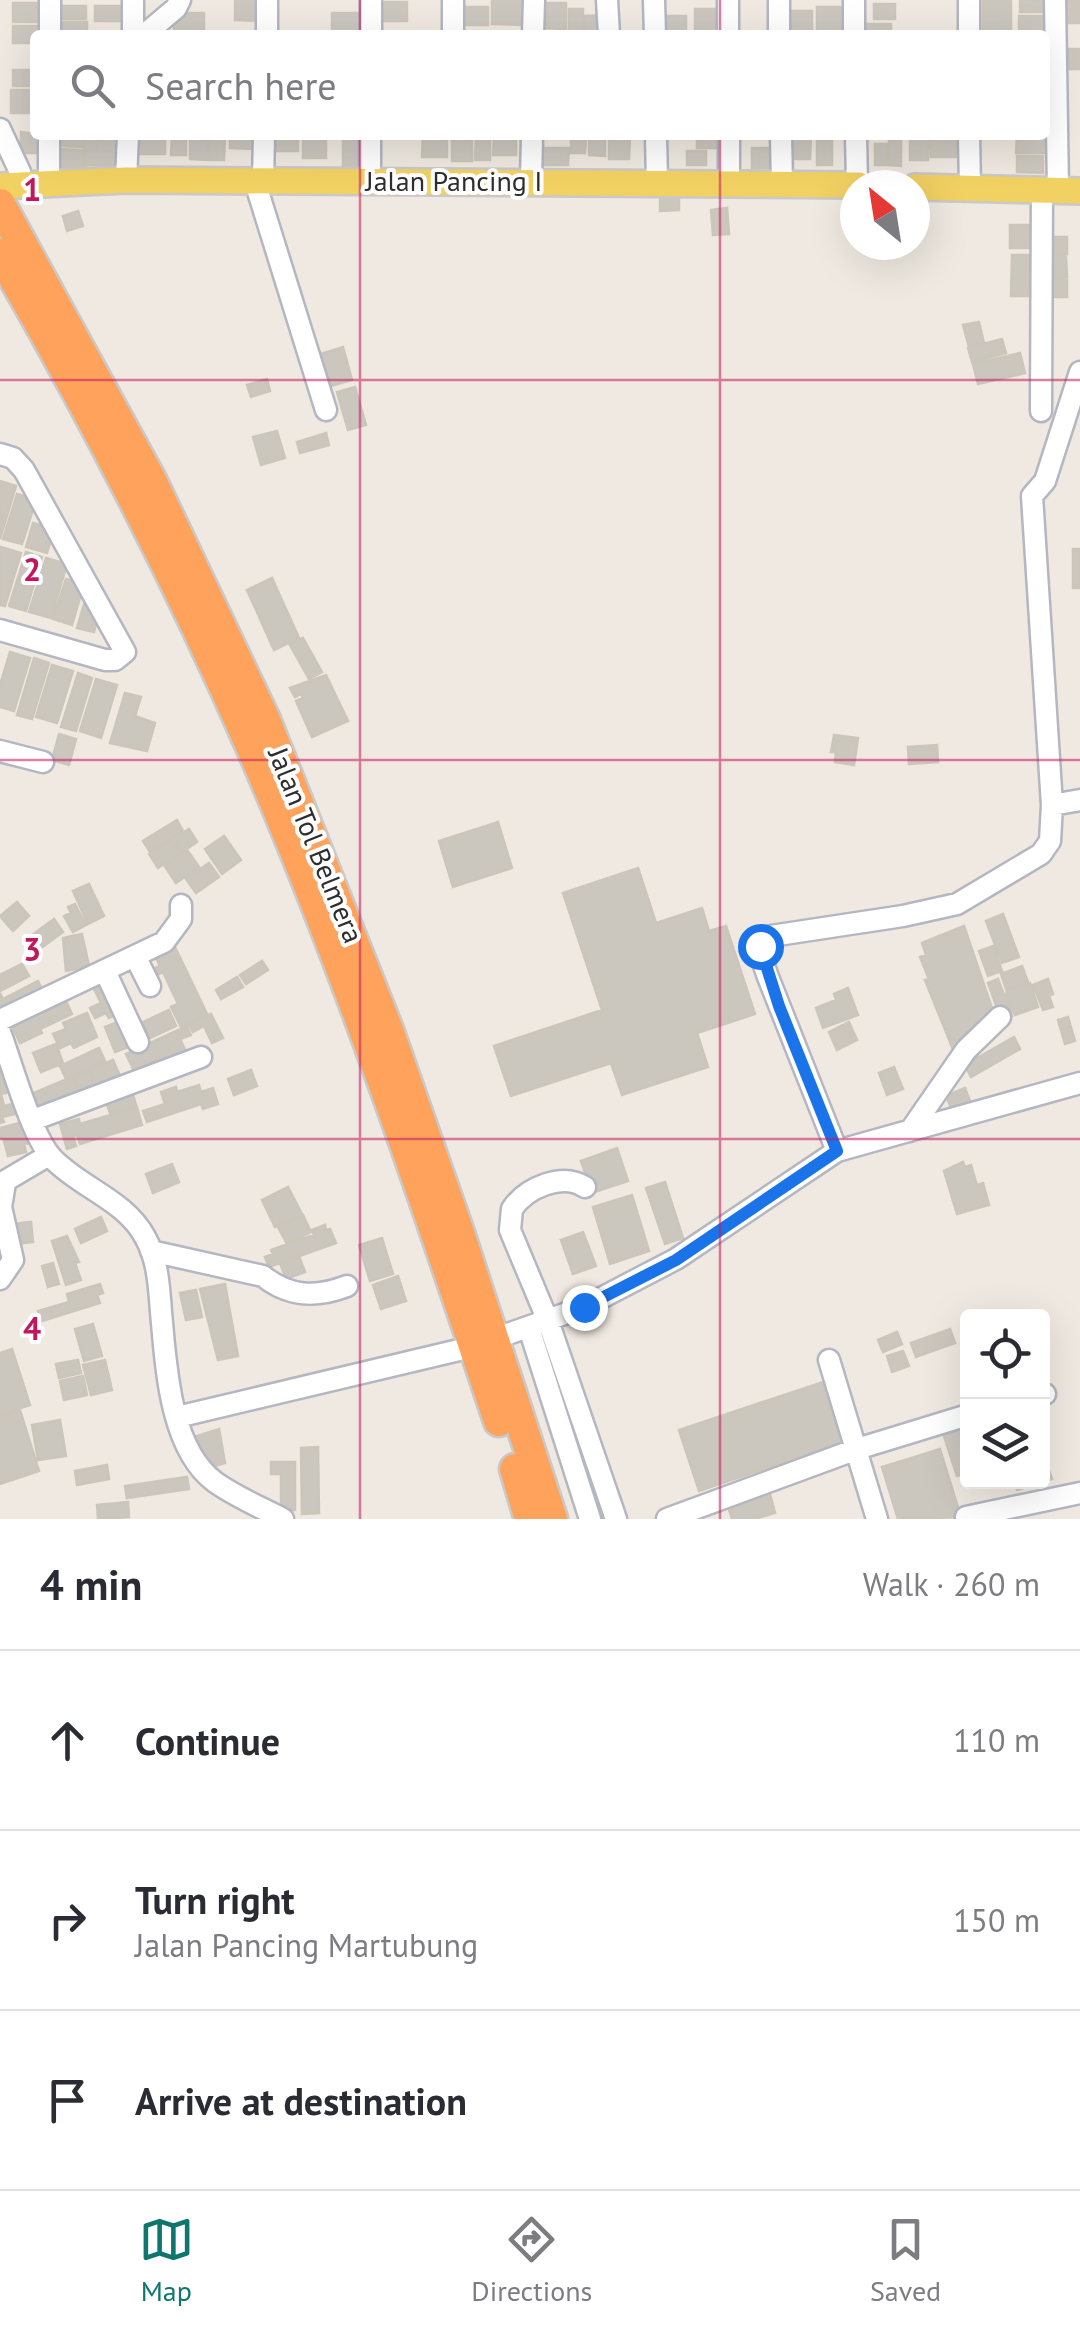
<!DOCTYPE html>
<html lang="en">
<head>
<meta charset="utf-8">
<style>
	:root { --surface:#fff; --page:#f2f2f3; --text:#2b2b33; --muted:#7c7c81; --line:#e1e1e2; --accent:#0f766e }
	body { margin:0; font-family:"PT Sans",sans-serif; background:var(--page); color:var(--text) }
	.controls { position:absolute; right:30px; bottom:30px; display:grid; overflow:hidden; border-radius:10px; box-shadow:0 10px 40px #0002 }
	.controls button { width:90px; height:90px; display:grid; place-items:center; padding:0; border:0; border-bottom:2px solid var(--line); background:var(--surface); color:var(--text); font:50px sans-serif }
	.compass { position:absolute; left:840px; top:170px; width:90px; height:90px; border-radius:50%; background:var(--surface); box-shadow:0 10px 40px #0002; rotate:330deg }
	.stop { position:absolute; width:30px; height:30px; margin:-22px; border:8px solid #1a73e8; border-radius:50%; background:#fff }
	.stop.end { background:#1a73e8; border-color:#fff; box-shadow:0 2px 10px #0008 }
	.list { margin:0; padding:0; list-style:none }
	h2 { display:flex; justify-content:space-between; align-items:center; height:130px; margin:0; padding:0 40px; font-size:42px }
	h2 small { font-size:32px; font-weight:400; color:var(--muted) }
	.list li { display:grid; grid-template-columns:65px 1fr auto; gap:30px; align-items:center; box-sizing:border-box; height:180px; padding:0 40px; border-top:2px solid var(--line) }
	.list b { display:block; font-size:38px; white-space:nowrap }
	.list p { margin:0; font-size:32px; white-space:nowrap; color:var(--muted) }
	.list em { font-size:32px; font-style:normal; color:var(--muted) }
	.icon { flex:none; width:55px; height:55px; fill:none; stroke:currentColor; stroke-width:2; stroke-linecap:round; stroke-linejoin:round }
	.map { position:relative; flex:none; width:1080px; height:1519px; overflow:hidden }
	.search { position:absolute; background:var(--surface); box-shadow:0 10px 40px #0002; left:30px; right:30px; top:30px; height:110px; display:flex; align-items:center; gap:25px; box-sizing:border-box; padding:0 35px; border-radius:10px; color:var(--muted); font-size:38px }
	.sheet { height:670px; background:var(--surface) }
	nav { display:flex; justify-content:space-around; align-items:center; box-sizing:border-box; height:140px; border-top:2px solid var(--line); background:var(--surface); font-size:28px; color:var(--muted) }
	nav a { display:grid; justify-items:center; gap:5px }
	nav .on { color:var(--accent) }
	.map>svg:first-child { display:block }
	.building { fill:#cbc7bf; stroke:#cbc5ba; stroke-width:2.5 }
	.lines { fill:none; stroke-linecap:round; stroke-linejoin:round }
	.minor-casing { stroke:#b4b7c1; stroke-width:25 }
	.major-casing { stroke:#c9c9c9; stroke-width:30 }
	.highway-casing { stroke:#c9c9c9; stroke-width:35 }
	.minor { stroke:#fff; stroke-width:20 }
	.major { stroke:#f2d163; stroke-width:25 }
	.highway { stroke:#ffa35c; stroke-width:30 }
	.route { stroke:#1a73e8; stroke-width:12 }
	.grid { fill:none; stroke:#c2185b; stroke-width:2.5; stroke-opacity:0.55 }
	.labels { text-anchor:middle; stroke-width:8; stroke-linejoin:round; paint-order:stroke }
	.street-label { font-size:28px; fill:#2e2e2e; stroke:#fff }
	.grid-label { font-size:32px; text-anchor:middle; font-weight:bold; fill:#c2185b; stroke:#fff; stroke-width:8; stroke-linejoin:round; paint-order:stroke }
</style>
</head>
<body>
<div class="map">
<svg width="1080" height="1519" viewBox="0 0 1080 1519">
	<rect width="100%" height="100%" fill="#efe9e1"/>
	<path class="building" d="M235,0H262V21L235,20Z
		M492,0H523L522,25L492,24Z
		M1020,0H1049V12H1020Z
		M1066,0H1080V23H1066Z
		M983,1H1011V31H983Z
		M375,2H407V21H375Z
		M13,3H39V22H13Z
		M540,3H566V29L539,28Z
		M874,4H895V19H874Z
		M56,6H86V19H56Z
		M95,6H123V21H95Z
		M463,7H488V25H463Z
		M817,7H844V32H817Z
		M569,9H583V31H569Z
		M695,9H721V35H695Z
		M792,11H812V35H791Z
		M174,13H204V31H174Z
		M332,13H363L362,35H332Z
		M603,15L604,35H585V16Z
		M662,16H686V35H662Z
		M1019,16H1049V34H1019Z
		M54,22H87V35H54Z
		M861,24H891V35H861Z
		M13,26H42V35H35V43H13Z
		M1065,49H1080V69H1065Z
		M13,70H35V86H13Z
		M11,90H35V113H11Z
		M1045,130H1048V153H1016L1017,135H1045Z
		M21,132L42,135V153H21Z
		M54,135H85V147L54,146Z
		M84,135H121L119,166L83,165Z
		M97,135H118V151H97Z
		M138,135H165V154H137Z
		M172,135H186V155H171Z
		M190,135H208V160L190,159Z
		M210,135H225L224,160H210Z
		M230,135H257V149L230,148Z
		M275,135H298V151H274Z
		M303,135H326V158H303Z
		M343,135H364V168H343Z
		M423,135H447V157H422Z
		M452,135H472V161H452Z
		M476,135H490V160H475Z
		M494,135H516V155H493Z
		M571,135H586L585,153H571Z
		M589,135H605V156L589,155Z
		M609,135H630L629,159H609Z
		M697,135H726L725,148H697Z
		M784,135H811L810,159H784Z
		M817,135H832V165H817Z
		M889,135H901V166L889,165Z
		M910,135H929L928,160H910Z
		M931,135H966V157H931Z
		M875,144H887V165H875Z
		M540,148H569L568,165H540Z
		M752,148H774L773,168H752Z
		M54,149L86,150V167H54Z
		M687,151H706V165H687Z
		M1017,156H1043V173L1017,172Z
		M679,196V210L660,211V197Z
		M727,208L729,234L713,235L711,210Z
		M78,211L83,226L67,231L63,216Z
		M1010,225H1031V248H1010Z
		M1048,237H1067V254L1049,255Z
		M1012,255H1030V296H1011Z
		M1047,256H1066L1067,277L1047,278Z
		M1067,279V297H1048L1047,280Z
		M979,322L984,343L969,347L963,325Z
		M1002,339L1006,353L972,362L968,348Z
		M343,347L352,380L327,387L317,355Z
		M1020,353L1025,373L978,384L973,364Z
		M267,379L270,391L251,397L247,385Z
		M355,387L366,425L348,430L337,392Z
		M277,431L285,458L261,465L253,437Z
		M326,433L329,445L300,453L297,442Z
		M0,481L16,486L0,539Z
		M17,494L36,500L22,544L3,539Z
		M33,523L54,529L47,553L26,547Z
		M1,547L21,553L5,606L0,605Z
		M1073,549H1080V588H1073Z
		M26,552L42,557L26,611L9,606Z
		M46,558L67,564L51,618L29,612Z
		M272,578L299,638L274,650L247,590Z
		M66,579L84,584L72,625L53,619Z
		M84,604L100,609L94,632L77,628Z
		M303,638L322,672L309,679L290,645Z
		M10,652L30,658L14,711L0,707V685Z
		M34,658L49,663L32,719L17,715Z
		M52,665L73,671L57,723L36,717Z
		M78,673L92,678L76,731L61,727Z
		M326,675L348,721L312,737L296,701L303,698L301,694L295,697L290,688Z
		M96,679L117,685L101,738L80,731Z
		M125,693L141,697L135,716L155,723L147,751L110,743Z
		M59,734L76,739L69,765L52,760Z
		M834,735L858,738L854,765L835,762L836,752H831Z
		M937,745L938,762L909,764L908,747Z
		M177,820L183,831L150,852L143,841Z
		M498,822L512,868L453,887L439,841Z
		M189,829L197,842L182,852L174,838Z
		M224,836L241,860L222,874L205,849Z
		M172,840L180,853L158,868L149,854Z
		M187,850L199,867L176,883L164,865Z
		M209,863L219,877L196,893L186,879Z
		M638,868L656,923L702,908L709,931L726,926L755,1014L697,1033L708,1067L622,1095L611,1063L511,1096L494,1046L602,1010L563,893Z
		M89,884L104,916L88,924L73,891Z
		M17,902L29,916L13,931L0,916Z
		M75,904L86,925L73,932L64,916L71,913L68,907Z
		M1003,914L1019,957L1002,963L986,921Z
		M54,919L63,932L34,953L24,941Z
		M964,926L995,1017L956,1057L925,980L929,979L920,957L926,955L922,943Z
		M82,934L89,966L66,971L63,938Z
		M174,945L207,1014L181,1027L171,1007L178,1004L163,972L151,978L148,971L160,966L154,954Z
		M993,946L1002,971L988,976L979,951Z
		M262,961L268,970L246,984L240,975Z
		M22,964L29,976L0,991V975Z
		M1022,966L1028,982L1006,989L1001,974Z
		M237,977L243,987L221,999L216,990Z
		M998,979L1012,1016L1001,1019L988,983Z
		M1048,979L1053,994L1049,996L1053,1007L1043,1010L1033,985Z
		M38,981L45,995L6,1016L0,1006V993L3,999Z
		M106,982L121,1012L109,1018L106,1013L95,1018L90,1008L101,1003L94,989Z
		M1030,983L1038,1007L1015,1015L1006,996L1007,990Z
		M848,988L858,1015L823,1028L816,1008L836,1000L834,994Z
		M65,999L72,1014L40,1029L42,1033L20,1043L11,1024Z
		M169,1010L176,1026L150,1038L143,1022Z
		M87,1013L97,1037L74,1048L71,1043L60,1048L53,1034L66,1029L63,1023Z
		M211,1014L223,1038L212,1043L204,1026L193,1032L189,1024Z
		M1068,1017L1075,1041L1065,1044L1058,1020Z
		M120,1021L131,1046L115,1052L105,1027Z
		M849,1022L857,1040L837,1050L829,1032Z
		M187,1026L191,1035L180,1039L188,1056L138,1079L126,1054Z
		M1014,1037L1020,1049L971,1077L965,1065Z
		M56,1044L63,1063L41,1072L33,1053Z
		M99,1048L105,1061L66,1079L60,1066Z
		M0,1057L14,1091L1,1094L4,1106L13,1104L15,1114L2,1117L4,1122L0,1123Z
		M113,1060L121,1078L100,1092L90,1070Z
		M894,1067L903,1089L887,1095L879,1073Z
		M89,1070L97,1088L81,1095L74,1077Z
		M251,1070L257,1086L234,1095L228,1079Z
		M72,1077L79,1093L41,1110L34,1093Z
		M199,1085L201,1092L213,1088L218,1104L203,1109L201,1104L147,1122L143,1111L165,1104L161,1092L176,1087L177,1092Z
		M965,1088L970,1101L951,1108L946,1096Z
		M132,1091L136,1105L110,1113L105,1099Z
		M137,1107L142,1125L80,1144L77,1135L73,1136L76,1146L67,1149L60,1124L79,1119L80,1124Z
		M27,1121L31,1143L24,1144L26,1152L8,1156L3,1137L0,1138V1128Z
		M617,1148L628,1181L592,1193L581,1161Z
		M963,1162L965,1167L971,1165L977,1185L983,1183L989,1205L957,1214L944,1171Z
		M172,1164L179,1182L153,1193L146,1174Z
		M665,1182L683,1238L665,1244L646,1188Z
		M288,1187L302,1214L275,1227L262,1200Z
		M632,1195L649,1251L610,1264L593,1207Z
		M303,1215L311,1232L287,1244L278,1227Z
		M101,1217L107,1231L81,1243L75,1229Z
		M31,1222L33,1242L15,1244L13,1224Z
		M325,1225L326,1230L330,1229L336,1243L269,1267L265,1257L273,1254L271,1250L314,1235L312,1230Z
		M583,1232L596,1266L573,1274L561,1240Z
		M67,1236L79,1262L75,1263L81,1280L66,1285L52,1241Z
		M382,1238L393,1274L370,1281L359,1245Z
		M299,1256L305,1272L286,1279L280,1263Z
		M53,1263L59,1284L48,1287L42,1266Z
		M398,1276L406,1301L381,1309L373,1285Z
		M100,1284L103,1293L97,1295L100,1303L42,1321L38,1311L69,1302L67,1294Z
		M225,1284L238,1356L218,1360L200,1289Z
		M196,1290L202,1317L186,1320L180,1293Z
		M93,1324L102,1356L84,1361L75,1329Z
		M950,1329L955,1343L916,1357L911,1343Z
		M897,1332L902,1344L883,1352L878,1340Z
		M12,1349L30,1405L0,1415V1353Z
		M903,1351L909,1366L892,1372L887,1356Z
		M78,1360L81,1373L59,1378L56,1364Z
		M105,1360L112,1390L91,1395L83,1365Z
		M83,1376L87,1395L64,1400L60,1381Z
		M829,1380L849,1440L699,1491L679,1430Z
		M20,1410L39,1471L0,1484V1417Z
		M60,1420L66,1456L38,1460L32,1425Z
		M968,1425V1473L957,1476L943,1433Z
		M219,1429L225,1463L210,1468L197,1436Z
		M318,1447L319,1513L302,1514L301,1448Z
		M940,1449L961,1517L898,1519L882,1467Z
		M1042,1450L1052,1479L1017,1490L1014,1482H1042Z
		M271,1462H295V1510H281V1474H271Z
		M107,1465L109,1479L77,1485L75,1471Z
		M187,1477L189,1489L127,1498L125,1486Z
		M770,1494L775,1513L754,1519H732L728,1506Z
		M128,1502L129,1517L98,1519L97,1505Z"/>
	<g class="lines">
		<defs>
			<path id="minor" d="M607,0L609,35
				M654,0L655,35
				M728,0V35
				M779,0V35
				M854,0V35
				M969,0V35
				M1055,0L1058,190
				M50,35V0
				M133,35V0
				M144,35L176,8L180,0
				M267,35V0
				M371,35V0
				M453,35V0
				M533,35L534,0
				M0,129L20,172
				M656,135L657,183
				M729,135V184
				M781,135L782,184
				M856,135L857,185
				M969,135L970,189
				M126,180L128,135
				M370,180V135
				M49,181V135
				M255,182L326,410
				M263,182L264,135
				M531,182L532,135
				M1041,411L1042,190
				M0,454L13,458L24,470L125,652L115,660H105L0,630
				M0,751L43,762
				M1052,805L1032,496L1045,481L1080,372
				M135,956L150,986
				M105,971L138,1042
				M0,1020L164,942L181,919V905
				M0,1032C12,1064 31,1136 53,1159C81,1188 125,1200 145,1237C158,1260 159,1286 161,1312C166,1364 169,1448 215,1482C236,1497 260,1507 283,1519
				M33,1120L201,1057
				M910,1131L966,1050L1000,1017
				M837,1151L768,977L759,951L763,940L771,936L903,916L957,904L1041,854L1050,841L1052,805L1080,800
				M0,1184L49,1155
				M585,1187C562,1172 526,1188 512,1209L510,1230L548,1321L616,1519
				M151,1251L263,1276C289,1297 316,1298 347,1286
				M0,1279L13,1260L1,1207L5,1183
				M529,1328L590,1519
				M505,1335L584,1307L676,1259L837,1151L1080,1083
				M829,1360L877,1519
				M1042,1394H1045
				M177,1417L459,1350
				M966,1517L1080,1493
				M667,1519L857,1449L968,1415"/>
			<path id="major" d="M0,186L126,180L859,185
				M915,187L1080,191"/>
			<path id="highway" d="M0,204L152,482L265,720L388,1030L458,1230L552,1519
				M0,254C95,418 182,587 257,760C350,976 425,1198 499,1421
				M515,1469L530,1519"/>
		</defs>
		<use href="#minor" class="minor-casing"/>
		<use href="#major" class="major-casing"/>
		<use href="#highway" class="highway-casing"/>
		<use href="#minor" class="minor"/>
		<use href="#major" class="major"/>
		<use href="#highway" class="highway"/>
	</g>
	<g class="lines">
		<path class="route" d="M584,1307L676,1260L837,1151L779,1006L760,946"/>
	</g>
	<path class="grid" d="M360,0V35M720,0V35M360,135V1519M720,135V1519M0,380H1080M0,760H1080M0,1139H1080"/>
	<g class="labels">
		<g class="street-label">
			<text x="454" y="191">Jalan Pancing I</text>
			<text transform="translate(316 845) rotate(68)" y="10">Jalan Tol Belmera</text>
		</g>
	</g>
	<g class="grid-label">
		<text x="32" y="201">1</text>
		<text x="32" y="581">2</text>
		<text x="32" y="961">3</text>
		<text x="32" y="1340">4</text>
	</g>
</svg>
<div class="controls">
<button><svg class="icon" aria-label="locate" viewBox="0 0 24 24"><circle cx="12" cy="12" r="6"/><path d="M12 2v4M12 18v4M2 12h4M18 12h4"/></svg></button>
<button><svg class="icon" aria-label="layers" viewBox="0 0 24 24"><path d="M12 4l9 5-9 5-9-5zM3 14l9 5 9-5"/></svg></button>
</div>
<svg class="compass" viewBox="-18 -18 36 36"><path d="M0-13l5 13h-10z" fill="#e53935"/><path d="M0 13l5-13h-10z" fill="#7c7c81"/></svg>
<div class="stop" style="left:760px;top:946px"></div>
<div class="stop end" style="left:584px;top:1307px"></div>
<div class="search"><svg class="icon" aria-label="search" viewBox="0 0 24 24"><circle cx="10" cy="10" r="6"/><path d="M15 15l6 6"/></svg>Search here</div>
</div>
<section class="sheet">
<h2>4 min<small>Walk · 260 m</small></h2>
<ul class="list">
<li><svg class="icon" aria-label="ahead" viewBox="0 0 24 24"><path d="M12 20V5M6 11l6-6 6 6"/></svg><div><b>Continue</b></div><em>110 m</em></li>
<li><svg class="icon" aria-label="right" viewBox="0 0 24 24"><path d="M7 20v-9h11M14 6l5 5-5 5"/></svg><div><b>Turn right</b><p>Jalan Pancing Martubung</p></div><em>150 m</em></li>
<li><svg class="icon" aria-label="arrive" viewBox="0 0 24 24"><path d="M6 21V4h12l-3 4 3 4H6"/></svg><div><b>Arrive at destination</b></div></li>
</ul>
</section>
<nav>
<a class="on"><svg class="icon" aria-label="map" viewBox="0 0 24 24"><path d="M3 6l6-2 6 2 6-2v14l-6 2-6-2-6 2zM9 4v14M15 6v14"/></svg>Map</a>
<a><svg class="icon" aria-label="directions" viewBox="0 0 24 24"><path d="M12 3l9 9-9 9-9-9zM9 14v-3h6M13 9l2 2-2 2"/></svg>Directions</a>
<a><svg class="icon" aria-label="saved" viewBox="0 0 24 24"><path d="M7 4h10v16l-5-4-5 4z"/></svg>Saved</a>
</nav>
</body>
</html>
